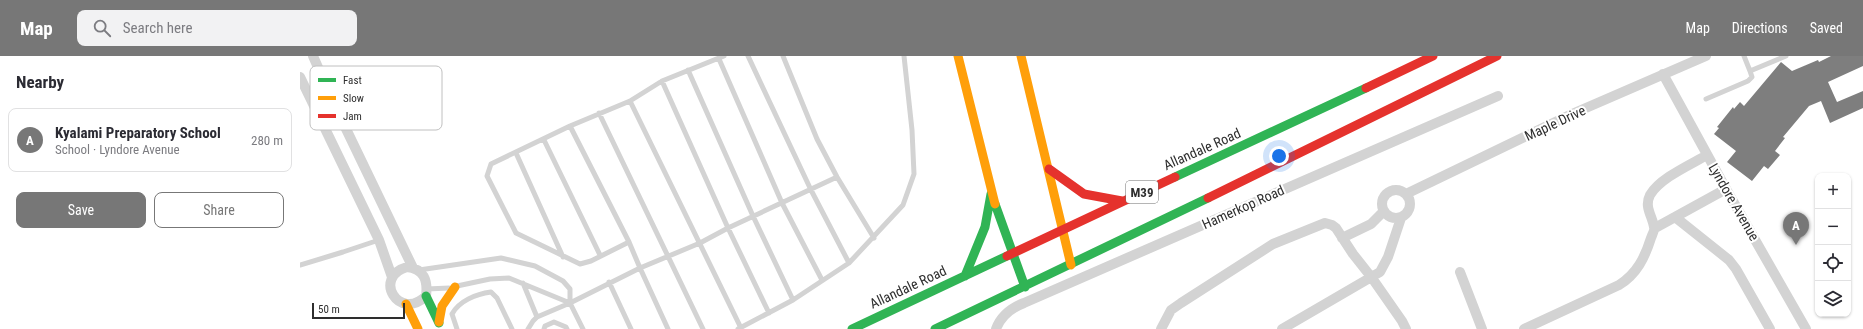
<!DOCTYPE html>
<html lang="en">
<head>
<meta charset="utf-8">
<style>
	:root { --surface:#fff; --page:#f2f2f3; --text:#2b2b33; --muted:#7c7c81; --line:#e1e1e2; --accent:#777 }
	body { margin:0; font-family:"Roboto Condensed",sans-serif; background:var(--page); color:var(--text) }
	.controls { position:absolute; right:12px; bottom:12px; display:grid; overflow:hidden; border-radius:8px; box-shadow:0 1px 3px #0004 }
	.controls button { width:36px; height:36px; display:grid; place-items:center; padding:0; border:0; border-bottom:1px solid var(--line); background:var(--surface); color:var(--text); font:20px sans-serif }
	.scale { position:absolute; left:12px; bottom:10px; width:93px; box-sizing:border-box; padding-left:4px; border:2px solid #2e2e2e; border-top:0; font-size:11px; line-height:14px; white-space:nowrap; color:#2e2e2e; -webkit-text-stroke:3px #fff; paint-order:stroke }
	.you { position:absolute; left:979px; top:100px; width:14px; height:14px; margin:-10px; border:3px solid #fff; border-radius:50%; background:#1a73e8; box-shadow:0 0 0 6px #1a73e833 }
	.badge { display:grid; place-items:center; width:26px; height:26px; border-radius:50%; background:var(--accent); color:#fff; font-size:13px; font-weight:700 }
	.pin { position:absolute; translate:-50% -33px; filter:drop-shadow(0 1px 2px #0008) }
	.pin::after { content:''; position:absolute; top:21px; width:14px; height:12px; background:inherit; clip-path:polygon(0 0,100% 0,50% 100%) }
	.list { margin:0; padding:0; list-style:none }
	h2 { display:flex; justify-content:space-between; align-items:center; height:52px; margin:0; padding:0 16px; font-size:17px }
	h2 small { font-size:13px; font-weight:400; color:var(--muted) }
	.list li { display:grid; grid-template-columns:26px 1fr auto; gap:12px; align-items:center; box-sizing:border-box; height:64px; margin:0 8px 8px; padding:0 8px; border:1px solid var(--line); border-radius:8px }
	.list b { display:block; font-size:15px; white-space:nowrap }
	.list p { margin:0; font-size:13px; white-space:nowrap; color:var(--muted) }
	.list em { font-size:13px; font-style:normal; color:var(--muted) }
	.actions { display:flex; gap:8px; padding:12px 16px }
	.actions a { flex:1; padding:9px 0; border:1px solid var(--accent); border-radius:8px; text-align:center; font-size:14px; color:var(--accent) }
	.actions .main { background:var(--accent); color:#fff }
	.icon { flex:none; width:22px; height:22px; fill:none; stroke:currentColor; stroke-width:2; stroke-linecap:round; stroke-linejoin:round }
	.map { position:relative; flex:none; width:1563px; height:273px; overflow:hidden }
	header { display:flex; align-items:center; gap:24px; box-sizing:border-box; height:56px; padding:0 20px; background:var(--accent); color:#fff }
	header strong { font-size:19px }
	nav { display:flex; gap:22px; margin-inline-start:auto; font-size:14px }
	.search { width:280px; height:36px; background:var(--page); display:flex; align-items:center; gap:10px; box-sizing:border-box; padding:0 14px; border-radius:8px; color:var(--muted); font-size:15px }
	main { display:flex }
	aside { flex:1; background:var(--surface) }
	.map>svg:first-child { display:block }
	.building { fill:#7e7e7e }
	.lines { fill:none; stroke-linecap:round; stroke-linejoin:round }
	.lane { stroke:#d3d3d3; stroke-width:5 }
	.street { stroke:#d3d3d3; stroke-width:10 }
	.fast { stroke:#30b455; stroke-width:9 }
	.slow { stroke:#ff9f0a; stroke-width:9 }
	.jam { stroke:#e5322d; stroke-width:9 }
	.labels { text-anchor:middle; stroke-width:4; stroke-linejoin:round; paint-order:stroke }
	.shield { fill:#fff; stroke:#6d6d6d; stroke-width:1 }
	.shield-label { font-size:13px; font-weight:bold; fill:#2e2e2e }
	.street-label { font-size:14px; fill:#2e2e2e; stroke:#fff }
	.key { fill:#fff; stroke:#c0c0c0; stroke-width:1 }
	.key-label { font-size:11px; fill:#2e2e2e }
</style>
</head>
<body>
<header>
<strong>Map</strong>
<div class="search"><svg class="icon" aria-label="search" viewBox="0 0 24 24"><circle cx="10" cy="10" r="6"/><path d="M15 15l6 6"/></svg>Search here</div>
<nav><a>Map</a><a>Directions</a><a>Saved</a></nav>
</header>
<main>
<aside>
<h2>Nearby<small></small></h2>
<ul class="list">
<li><span class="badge">A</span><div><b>Kyalami Preparatory School</b><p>School · Lyndore Avenue</p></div><em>280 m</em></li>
</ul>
<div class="actions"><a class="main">Save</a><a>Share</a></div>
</aside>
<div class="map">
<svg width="1563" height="273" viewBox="0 0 1563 273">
	<rect width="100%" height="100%" fill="#fff"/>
	<path class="building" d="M1531,0H1563V10L1528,26L1537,46L1563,35V52L1530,67L1521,45L1509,50L1483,81L1485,82L1475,95L1480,99L1468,113L1464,110L1452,125L1427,106L1436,95L1414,78L1419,72L1417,71L1433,51L1434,53L1440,46L1444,50L1481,6L1492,15L1518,4L1519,6Z"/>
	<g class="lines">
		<path class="lane" d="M448,0L511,134L549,207
			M483,0L517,83L537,121L574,182
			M1444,0L1450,15L1486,0
			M419,3L482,147L522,224
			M388,14L453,160L493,244
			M362,25L428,172L469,257
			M1406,43L1448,25L1452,21L1450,15
			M330,45L441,272
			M299,57L403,273
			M270,70L329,186L291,205L280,208L216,177L187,120L191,108L270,70L330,45L362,25L424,0
			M244,84L300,199
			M216,97L263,201
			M329,186L340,212L400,187L428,172L537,121
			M0,209L43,196L79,184
			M119,214L201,202L235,210L263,225L270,233V247L283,273
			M309,226L331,273
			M223,227L237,261
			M157,230L190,223L209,222L270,247
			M127,233L149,232
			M157,273L152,258C159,245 176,238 191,236L197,242L212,273
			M228,273L233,265L237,261L270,247L340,212L368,273
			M244,273L245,270L254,266L266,271L267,273
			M438,273L493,244L549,207L603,149L614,118L612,74L604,0"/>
		<path class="street" d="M13,0L35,50L113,212
			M1363,18L1426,133L1506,273
			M0,21L79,184L92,221
			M1082 148a14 14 0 1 1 28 0a14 14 0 1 1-28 0Z
			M1106,138L1272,58L1406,0
			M1375,161L1429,204L1436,213L1470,273
			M1355,172L1426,133
			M1042,182L1071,168L1083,156
			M107,211C124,213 128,224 126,240C99,266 72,221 107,211Z
			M1160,216L1182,273
			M696,273C701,260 711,252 724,247L1198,40
			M861,273L871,254L881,247L973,188L1025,167L1032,169L1036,172L1053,198L1072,222L1102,265L1106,273
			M982,273L1080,216L1088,201L1101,162
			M1224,273L1319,229C1337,218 1345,201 1351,182C1352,179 1355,174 1354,171C1352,159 1344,151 1350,139C1360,122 1390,109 1407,99"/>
		<path class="fast" d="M875,121L1066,32
			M695,148L725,231
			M665,220L685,171L691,138
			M126,240L139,267
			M552,273L707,200
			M635,273L908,142"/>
		<path class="slow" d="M658,0L695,148
			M721,0L771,209
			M106,248L118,273
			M139,266L142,250L155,231"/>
		<path class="jam" d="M1066,32L1133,0
			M749,113L784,138L822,145
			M908,142L1197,0
			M707,200L875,121"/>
	</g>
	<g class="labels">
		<rect class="shield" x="826" y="125" width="32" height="22" rx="3"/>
		<g class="shield-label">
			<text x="842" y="141">M39</text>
		</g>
		<g class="street-label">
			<text transform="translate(1255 67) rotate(-25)" y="5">Maple Drive</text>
			<text transform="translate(902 93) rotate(-24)" y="5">Allandale Road</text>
			<text transform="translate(1434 146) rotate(60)" y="5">Lyndore Avenue</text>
			<text transform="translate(943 151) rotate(-24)" y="5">Hamerkop Road</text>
			<text transform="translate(608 231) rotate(-25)" y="5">Allandale Road</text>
		</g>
	</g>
	<rect x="10" y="10" width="132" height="64" rx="6" class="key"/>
	<rect x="18" y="22" width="18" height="4" fill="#30b455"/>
	<rect x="18" y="40" width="18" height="4" fill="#ff9f0a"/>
	<rect x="18" y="58" width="18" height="4" fill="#e5322d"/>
	<g class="key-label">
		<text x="43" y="28">Fast</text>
		<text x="43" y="46">Slow</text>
		<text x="43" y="64">Jam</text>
	</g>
</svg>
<div class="controls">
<button>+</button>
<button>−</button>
<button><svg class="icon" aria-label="locate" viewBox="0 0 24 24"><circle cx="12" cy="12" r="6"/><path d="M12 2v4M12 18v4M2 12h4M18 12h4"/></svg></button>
<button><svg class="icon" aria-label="layers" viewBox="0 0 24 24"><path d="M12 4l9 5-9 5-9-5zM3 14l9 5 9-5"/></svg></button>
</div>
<div class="scale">50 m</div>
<div class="you"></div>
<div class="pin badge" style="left:1496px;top:189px">A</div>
</div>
</main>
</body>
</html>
